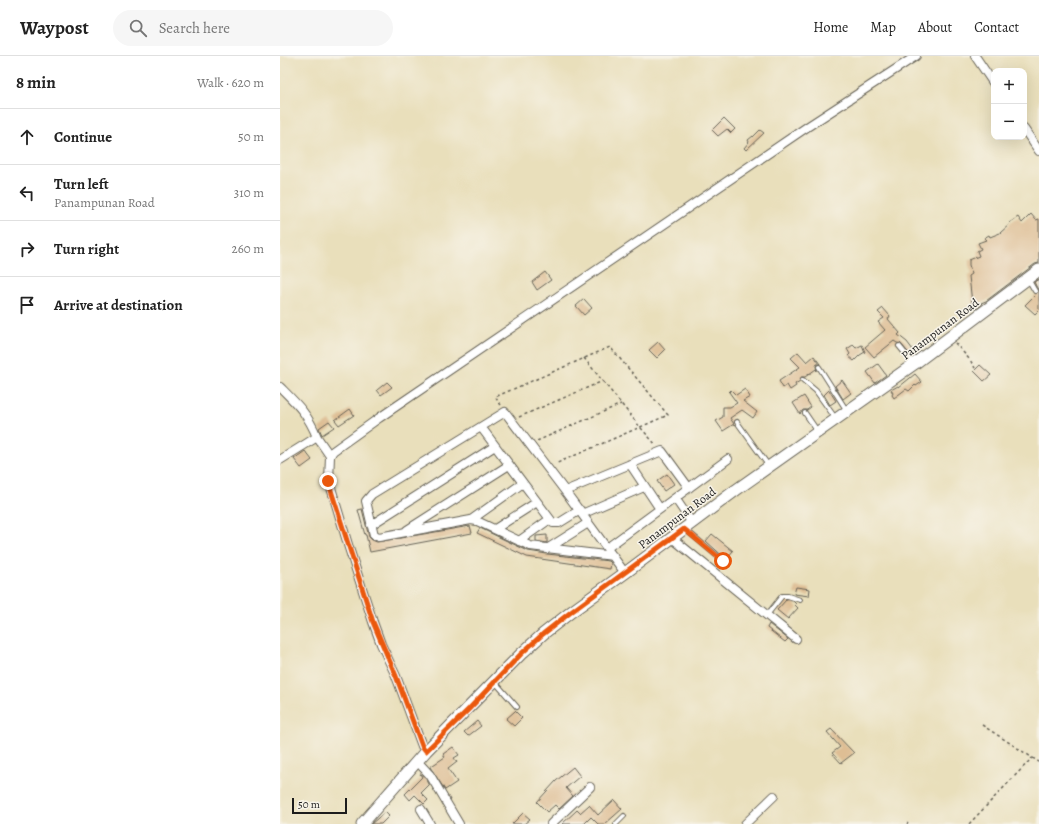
<!DOCTYPE html>
<html lang="en">
<head>
<meta charset="utf-8">
<style>
	:root { --surface:#fff; --page:#f6f6f6; --text:#222; --muted:#767676; --line:#e0e0e0 }
	body { margin:0; font-family:Alegreya,serif; background:var(--page); color:var(--text) }
	.controls { position:absolute; right:12px; top:12px; display:grid; overflow:hidden; border-radius:8px; box-shadow:0 4px 16px #0002 }
	.controls button { width:36px; height:36px; display:grid; place-items:center; padding:0; border:0; border-bottom:1px solid var(--line); background:var(--surface); color:var(--text); font:20px sans-serif }
	.scale { position:absolute; left:12px; bottom:10px; width:55px; box-sizing:border-box; padding-left:4px; border:2px solid #1c1c1c; border-top:0; font-size:11px; line-height:14px; white-space:nowrap; color:#1c1c1c; -webkit-text-stroke:3px #f7f3e8; paint-order:stroke }
	.stop { position:absolute; width:12px; height:12px; margin:-9px; border:3px solid #ea580c; border-radius:50%; background:#fff }
	.stop.end { background:#ea580c; border-color:#fff; box-shadow:0 1px 4px #0008 }
	.list { margin:0; padding:0; list-style:none }
	h2 { display:flex; justify-content:space-between; align-items:center; height:52px; margin:0; padding:0 16px; font-size:17px }
	h2 small { font-size:13px; font-weight:400; color:var(--muted) }
	.list li { display:grid; grid-template-columns:26px 1fr auto; gap:12px; align-items:center; box-sizing:border-box; height:56px; padding:0 16px; border-top:1px solid var(--line) }
	.list b { display:block; font-size:15px; white-space:nowrap }
	.list p { margin:0; font-size:13px; white-space:nowrap; color:var(--muted) }
	.list em { font-size:13px; font-style:normal; color:var(--muted) }
	.icon { flex:none; width:22px; height:22px; fill:none; stroke:currentColor; stroke-width:2; stroke-linecap:round; stroke-linejoin:round }
	.map { position:relative; flex:none; width:759px; height:768px; overflow:hidden }
	header { display:flex; align-items:center; gap:24px; box-sizing:border-box; height:56px; padding:0 20px; background:var(--surface); border-bottom:1px solid var(--line) }
	header strong { font-size:19px }
	nav { display:flex; gap:22px; margin-inline-start:auto; font-size:14px }
	.search { width:280px; height:36px; background:var(--page); display:flex; align-items:center; gap:10px; box-sizing:border-box; padding:0 14px; border-radius:22px; color:var(--muted); font-size:15px }
	main { display:flex }
	aside { flex:1; background:var(--surface) }
	.map>svg:first-child { display:block }
	.building { fill:#debe94 }
	.lines { fill:none; stroke-linecap:round; stroke-linejoin:round }
	.lane-casing { stroke:#646054; stroke-width:6 }
	.street-casing { stroke:#646054; stroke-width:10 }
	.secondary-casing { stroke:#646054; stroke-width:13 }
	.path { stroke:#646054; stroke-width:1.5; stroke-dasharray:3 3; stroke-linecap:butt }
	.lane { stroke:#fff; stroke-width:4 }
	.street { stroke:#fff; stroke-width:8 }
	.secondary { stroke:#fff; stroke-width:11 }
	.route { stroke:#ea580c; stroke-width:5 }
	.labels { text-anchor:middle; stroke-width:3; stroke-linejoin:round; paint-order:stroke }
	.street-label { font-size:12px; fill:#1c1c1c; stroke:#f7f3e8 }
</style>
</head>
<body>
<header>
<strong>Waypost</strong>
<div class="search"><svg class="icon" aria-label="search" viewBox="0 0 24 24"><circle cx="10" cy="10" r="6"/><path d="M15 15l6 6"/></svg>Search here</div>
<nav><a>Home</a><a>Map</a><a>About</a><a>Contact</a></nav>
</header>
<main>
<aside>
<h2>8 min<small>Walk · 620 m</small></h2>
<ul class="list">
<li><svg class="icon" aria-label="ahead" viewBox="0 0 24 24"><path d="M12 20V5M6 11l6-6 6 6"/></svg><div><b>Continue</b></div><em>50 m</em></li>
<li><svg class="icon" aria-label="left" viewBox="0 0 24 24"><path d="M17 20v-9H6M10 6l-5 5 5 5"/></svg><div><b>Turn left</b><p>Panampunan Road</p></div><em>310 m</em></li>
<li><svg class="icon" aria-label="right" viewBox="0 0 24 24"><path d="M7 20v-9h11M14 6l5 5-5 5"/></svg><div><b>Turn right</b></div><em>260 m</em></li>
<li><svg class="icon" aria-label="arrive" viewBox="0 0 24 24"><path d="M6 21V4h12l-3 4 3 4H6"/></svg><div><b>Arrive at destination</b></div></li>
</ul>
</aside>
<div class="map">
<svg width="759" height="768" viewBox="0 0 759 768">
	<rect width="100%" height="100%" fill="#f7f3e8"/>
	<filter id="ink" filterUnits="userSpaceOnUse"><feTurbulence type="fractalNoise" baseFrequency=".025" numOctaves="2"/><feDisplacementMap in="SourceGraphic" scale="8" xChannelSelector="R" yChannelSelector="G"/><feConvolveMatrix kernelMatrix="1 2 1 2 8 2 1 2 1" color-interpolation-filters="sRGB"/></filter>
	<filter id="wash" filterUnits="userSpaceOnUse"><feTurbulence type="fractalNoise" baseFrequency=".012" numOctaves="4" result="noise"/><feDisplacementMap in="SourceGraphic" scale="16" xChannelSelector="R" yChannelSelector="G"/><feGaussianBlur stdDeviation="0.9" result="paint"/><feColorMatrix in="noise" values="0 0 0 0 0 0 0 0 0 0 0 0 0 0 0 0 0 1.4 0 .05"/><feComposite in="paint" operator="in"/></filter>
	<g filter="url(#wash)">
		<rect width="100%" height="100%" fill="#e9dfbb"/>
		<g id="blocks">
			<path class="building" d="M444,62L455,73L451,77L447,73L438,80L432,74Z
				M480,74L484,77L466,94L464,92L469,86L468,84L473,80V81Z
				M751,158L756,164L759,163V207L755,208L706,245L701,247L702,248L696,253L692,247L689,220L692,218L689,209V204L699,200L697,195L701,193L698,187L706,184L704,182L709,179L710,181L720,177L730,168L729,167L738,161L742,167Z
				M265,216L271,224L257,234L252,226Z
				M759,223V254L755,258L745,249L758,236V234L754,226Z
				M304,243L312,252L304,259L296,250Z
				M603,252L610,260L608,263L620,277L618,279L627,286L636,298L632,301L621,288L617,287L614,285L594,301L585,291L605,274L598,266L604,262L598,256Z
				M378,286L385,294L377,302L369,294Z
				M573,289L576,292L582,289L585,296L580,299L574,305L568,300L570,298L567,293Z
				M518,296L527,306L534,300L540,308H537L536,310L537,315L536,313L525,321H521L520,325L515,328L516,330L510,334L507,329L503,332L499,325L520,311L511,302Z
				M598,308L606,319L595,327L587,316Z
				M700,309L711,319L704,325L694,315Z
				M635,318L642,326L636,330L635,329L629,335L626,333L614,342L612,339L613,337L611,334L618,330L619,331Z
				M562,324L571,337L563,343L555,330Z
				M107,326L112,331L101,339L97,334Z
				M465,333L470,341L463,345L477,356L473,362L462,354L450,362L454,368L443,375L436,365L443,361V351H450L457,347L449,336L451,334L456,339Z
				M549,334L556,345L550,349L544,339Z
				M524,340L531,351L527,354H523L520,358L513,347Z
				M70,353L74,359L59,369L55,364Z
				M49,365L54,371L42,379L39,372Z
				M25,395L32,404L21,412L14,403Z
				M387,418L394,428L384,435L377,425Z
				M82,453L89,481L92,484L97,486L190,470L192,477L90,496L86,479H85L78,454Z
				M200,472L248,495L267,498L329,505L331,507L330,513L247,501L197,477Z
				M432,478L453,495L446,503L426,485Z
				M267,479V487L256,485V480Z
				M516,531L530,533L529,540L514,538Z
				M506,544L513,545L516,548L515,549L518,552L508,563L497,554Z
				M489,568L508,583L505,586L487,572Z
				M235,655L242,662L234,670L226,663Z
				M197,665L201,670L188,680L184,676Z
				M551,673L574,697L561,707L552,697L560,691L547,676Z
				M173,691L179,699L174,702L177,706L168,713L177,726L165,734L150,711L165,701L163,698Z
				M293,711L300,720L286,732L293,740L279,753L275,749L267,756L257,746L276,725Z
				M140,718H141L146,722L150,730L149,729L141,737L148,744L144,748L135,739L130,744L125,738L142,721Z
				M334,744L342,753L325,768H318L311,761L304,768H282L297,754L300,757L309,749L318,759Z
				M105,756L109,760L101,768H91Z
				M243,757L250,763L244,768H232Z"/>
		</g>
	</g>
	<g filter="url(#ink)">
		<use href="#blocks" fill-opacity="0" stroke="#646054" stroke-width="1"/>
		<g class="lines">
			<defs>
				<path id="lane" d="M748,223L755,235
					M619,290L633,307
					M539,311L567,355
					M523,324L536,335L556,363
					M525,357L538,376
					M457,366L488,409
					M405,473L443,505
					M487,559L502,540H508L520,544
					M215,626L237,651
					M336,768L344,760"/>
				<path id="street" d="M695,0L714,28
					M744,73L759,95
					M0,331C17,348 28,358 37,381
					M201,371L273,467H279L300,454
					M0,404L37,381L50,400
					M350,408L380,453
					M285,435L382,395L409,432
					M395,442L412,467
					M302,458L364,431
					M191,464L243,427
					M91,469L215,390
					M215,473L257,446
					M127,474L229,409
					M392,482L516,583
					M239,485L270,463
					M327,492L448,403
					M267,493L308,467
					M333,500L250,490L197,465L191,464L99,481L94,479L86,445L92,438L225,356L285,435L345,517
					M146,695L142,690L116,620L101,588L93,566L69,492L49,425L50,400L53,395L99,362L527,71L636,0
					M137,705L150,719L179,768
					M141,753L150,768
					M271,768L310,731
					M465,768L494,740"/>
				<path id="secondary" d="M82,768L146,695L241,598L263,578L291,556L345,517L456,434L634,308L759,214"/>
			</defs>
			<use href="#lane" class="lane-casing"/>
			<use href="#street" class="street-casing"/>
			<use href="#secondary" class="secondary-casing"/>
			<path class="path" d="M675,287L690,304L695,312
				M304,302L360,371L376,389
				M221,349L215,341L330,291L388,359L275,408
				M239,361L323,325
				M257,385L341,348
				M702,669L759,706
				M627,767L628,768
				M689,768L752,702"/>
			<use href="#lane" class="lane"/>
			<use href="#street" class="street"/>
			<use href="#secondary" class="secondary"/>
		</g>
	</g>
	<g class="lines" filter="url(#ink)">
		<path class="route" d="M48,425L93,566L116,620L142,690L146,695L189,653L241,598L263,578L291,556L404,473L443,505"/>
	</g>
	<g class="labels">
		<g class="street-label">
			<text transform="translate(660 273) rotate(-37)" y="4">Panampunan Road</text>
			<text transform="translate(397 462) rotate(-37)" y="4">Panampunan Road</text>
		</g>
	</g>
</svg>
<div class="controls">
<button>+</button>
<button>−</button>
</div>
<div class="scale">50 m</div>
<div class="stop" style="left:443px;top:505px"></div>
<div class="stop end" style="left:48px;top:425px"></div>
</div>
</main>
</body>
</html>
